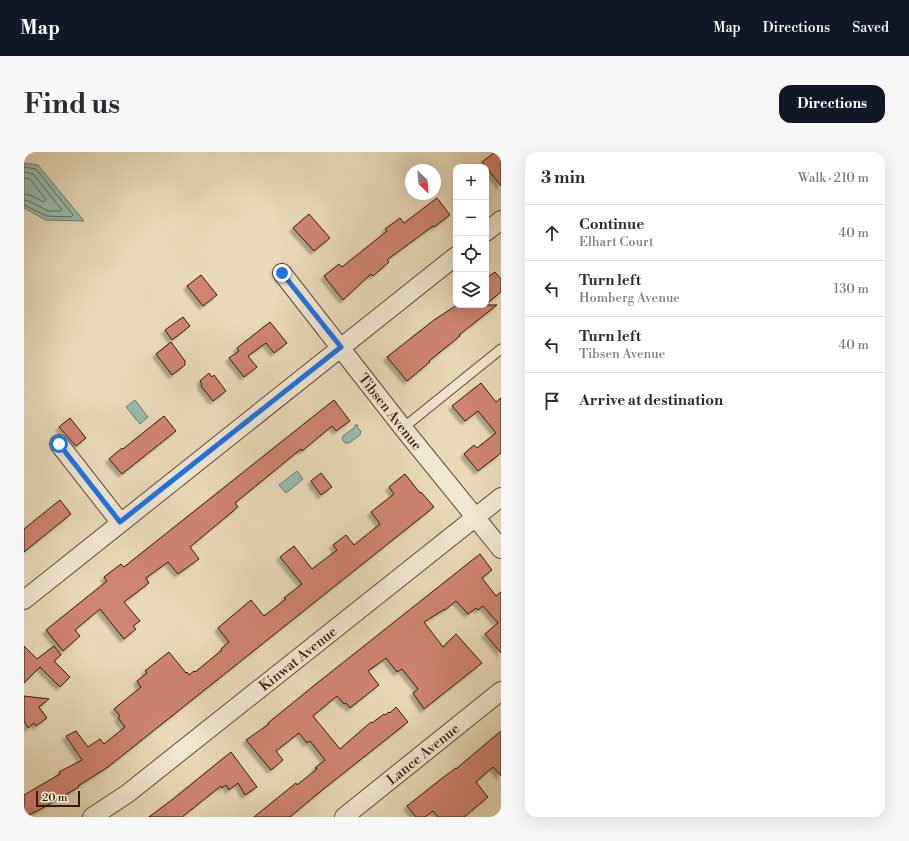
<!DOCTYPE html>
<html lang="en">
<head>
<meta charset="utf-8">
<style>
	:root { --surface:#fff; --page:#f7f7f7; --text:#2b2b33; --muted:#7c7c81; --line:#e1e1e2; --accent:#111827 }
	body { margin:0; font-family:"Libre Bodoni",serif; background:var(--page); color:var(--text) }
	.controls { position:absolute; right:12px; top:12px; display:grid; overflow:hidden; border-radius:8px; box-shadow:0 4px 16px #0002 }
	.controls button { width:36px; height:36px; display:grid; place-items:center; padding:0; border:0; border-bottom:1px solid var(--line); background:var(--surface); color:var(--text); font:20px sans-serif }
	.compass { position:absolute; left:381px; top:12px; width:36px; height:36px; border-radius:50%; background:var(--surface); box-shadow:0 4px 16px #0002; rotate:154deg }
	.scale { position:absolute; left:12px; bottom:10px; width:44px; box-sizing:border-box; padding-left:4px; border:2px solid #311b07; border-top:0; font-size:11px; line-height:14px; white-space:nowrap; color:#311b07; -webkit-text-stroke:3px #f0e7d1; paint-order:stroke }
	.stop { position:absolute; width:12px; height:12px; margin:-9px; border:3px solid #1a73e8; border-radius:50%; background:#fff }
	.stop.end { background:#1a73e8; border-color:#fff; box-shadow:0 1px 4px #0008 }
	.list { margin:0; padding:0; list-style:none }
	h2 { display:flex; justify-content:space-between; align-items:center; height:52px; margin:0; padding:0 16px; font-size:17px }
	h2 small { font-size:13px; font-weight:400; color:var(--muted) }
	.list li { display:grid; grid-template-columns:26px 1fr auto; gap:12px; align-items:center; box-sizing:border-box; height:56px; padding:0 16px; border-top:1px solid var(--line) }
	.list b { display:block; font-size:15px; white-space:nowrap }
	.list p { margin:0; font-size:13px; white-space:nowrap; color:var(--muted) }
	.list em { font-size:13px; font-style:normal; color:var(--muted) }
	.icon { flex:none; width:22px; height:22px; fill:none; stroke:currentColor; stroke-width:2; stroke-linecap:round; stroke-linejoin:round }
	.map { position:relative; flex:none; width:477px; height:665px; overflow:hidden; border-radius:12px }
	header { display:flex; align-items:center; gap:24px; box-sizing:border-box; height:56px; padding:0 20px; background:var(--accent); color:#fff }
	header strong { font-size:19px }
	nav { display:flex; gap:22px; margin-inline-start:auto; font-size:14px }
	.intro { display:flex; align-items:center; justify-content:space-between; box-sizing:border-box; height:96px; padding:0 24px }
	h1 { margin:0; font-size:28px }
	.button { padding:10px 18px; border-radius:12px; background:var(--accent); color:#fff; font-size:14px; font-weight:700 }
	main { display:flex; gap:24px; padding:0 24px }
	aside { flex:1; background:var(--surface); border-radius:12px; box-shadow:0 4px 16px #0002 }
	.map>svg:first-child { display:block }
	.water { fill:#97bbad; stroke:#6e7b6b }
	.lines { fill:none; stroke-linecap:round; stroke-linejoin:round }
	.shore { stroke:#646b5a; stroke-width:1 }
	.building { fill:#cf8371; stroke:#311b07; filter:url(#shadow) }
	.service-casing { stroke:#5f4b33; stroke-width:11 }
	.minor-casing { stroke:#5f4b33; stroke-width:20 }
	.service { stroke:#f0e7d1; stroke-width:9 }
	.minor { stroke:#f0e7d1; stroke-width:18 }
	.route { stroke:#1a73e8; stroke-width:5 }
	.labels { text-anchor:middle; stroke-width:3; stroke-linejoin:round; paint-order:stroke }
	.street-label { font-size:14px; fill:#311b07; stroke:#f0e7d1 }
</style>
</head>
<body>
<header>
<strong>Map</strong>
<nav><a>Map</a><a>Directions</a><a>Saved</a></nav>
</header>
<div class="intro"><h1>Find us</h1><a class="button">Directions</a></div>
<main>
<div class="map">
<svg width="477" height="665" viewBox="0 0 477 665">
	<defs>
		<filter id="shadow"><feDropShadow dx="-3.5" dy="3.5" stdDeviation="1" flood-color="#0004"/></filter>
	</defs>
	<rect width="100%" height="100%" fill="#e8dab8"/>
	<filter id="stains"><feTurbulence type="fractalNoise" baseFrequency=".005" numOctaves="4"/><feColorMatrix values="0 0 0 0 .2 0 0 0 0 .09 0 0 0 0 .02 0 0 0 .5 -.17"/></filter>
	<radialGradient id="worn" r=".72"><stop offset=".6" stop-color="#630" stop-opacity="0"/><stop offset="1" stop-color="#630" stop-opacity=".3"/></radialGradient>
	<path class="water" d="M0,11L14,13L60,69L22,68L0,56Z
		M111,248L124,265L116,272L102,255Z
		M331,273H334L333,275L337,279L336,283L325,291H321L318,287L319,284L331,275Z
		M273,319L279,327L262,341L255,333Z"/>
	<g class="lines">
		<path class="shore" d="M0,15L12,17L49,63L47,65L23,64L0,53
			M0,20L9,22L38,58L36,59H24L5,49L0,48
			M0,26L6,27L22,48L20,50L6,43L0,42"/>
	</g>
	<path class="building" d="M471,0H477V34L458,10Z
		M413,46L426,63L410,75L409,74L363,108L365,110L349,124L347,122L319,148L300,124L315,112L318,115L363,79L361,77L376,66L380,71Z
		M285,62L306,86L290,99L269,76Z
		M471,120L477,127V140L462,152V126Z
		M177,123L193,143L179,154L163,134Z
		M433,153H473L435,183L436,184L405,209L406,210L383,229L363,205L410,168Z
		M159,165L166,174L148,188L141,178Z
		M246,170L263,191L250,201L242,191L224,204L233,215L220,225L205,206L215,199L213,196Z
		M147,190L161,209V213L148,223L132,202Z
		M185,221L188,225L190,223L202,239L189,249L177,234L178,232L176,229Z
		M457,231L472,250L477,246V301L454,319L440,302L450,293L453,296L472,281L454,259L441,269L428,254Z
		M310,248L326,269L312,279L308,274L278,299L277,297L211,351L214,355L166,395L175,407L154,422L144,410L122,426L125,431L100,450L116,469L109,474L112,477L100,487L76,457L51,478L56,484L39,499L22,478L83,429L80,425L97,412L100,415Z
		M140,264L152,279L98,322L85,307L98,296L99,297Z
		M46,266L62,286L52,294L35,275Z
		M297,321L308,335L297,343L287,329Z
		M381,322L396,341L397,340L410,355L84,615L54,634L55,635L15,658L0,665V643L36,622L35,620L58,608L42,584L52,579L64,595L76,587L80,592L101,575L94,566L96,564L90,557L117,535L113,529L123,521L121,519L145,500L162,521L163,520L165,523L170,519L171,520L175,517L198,498L197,497L205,490L194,476L227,448L240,464L262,447L260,446L278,432L256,405L270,394L288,417L313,398L309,393L322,383L330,393L356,372L347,360L370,342L365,335Z
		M36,348L47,362L0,400V377Z
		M456,402L468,418L458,426L472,444L477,440V501L461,482L474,471L459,454L454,458L452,456L444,462L432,449L421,458V457L400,470L419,495L432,482L458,511L400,557L389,541L394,537L378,517L373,520L362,506L344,519L355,533L326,556L322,551L320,552L313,544L289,564L316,597L347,570L348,571L360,562L361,563L365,560L366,561L372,555L384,570L297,639L266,665H230L272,631L273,633L293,617L291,616L301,608L286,589L283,591L275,581L252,599L259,608L247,618L222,588L245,572L244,571L292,532Z
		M0,494L13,507L30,494L37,503L30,509L46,525L36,535L16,515L0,531Z
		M0,544L25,547L15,555L23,566L12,574L10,571L4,576L0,569Z
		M477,579V624L469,615L452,630L464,645L440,665H414L409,659L401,665H392L383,654L421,624L432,616V617Z
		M207,600L233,635L221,643L214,631L205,638L202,633L198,636L197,634L158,665H125L149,647Z"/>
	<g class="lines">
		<defs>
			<path id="service" d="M379,276L477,197"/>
			<g id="minor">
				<path d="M462,80L477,68"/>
				<path id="s1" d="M258,121L379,276L477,397"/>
				<path d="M35,292L96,370"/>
				<path d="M0,448L432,104"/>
				<path id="s2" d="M68,665L103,642L477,345"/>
				<path id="s3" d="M320,665L477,539"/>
			</g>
		</defs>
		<use href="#service" class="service-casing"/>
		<use href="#minor" class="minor-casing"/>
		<use href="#service" class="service"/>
		<use href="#minor" class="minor"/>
	</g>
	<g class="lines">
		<path class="route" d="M35,292L96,370L317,195L258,121"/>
	</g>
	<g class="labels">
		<g class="street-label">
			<text dy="5" stroke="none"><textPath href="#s1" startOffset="176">Tibsen Avenue</textPath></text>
			<text dy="5" stroke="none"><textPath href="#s2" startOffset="260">Kinwat Avenue</textPath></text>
			<text dy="5" stroke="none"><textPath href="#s3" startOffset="101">Lance Avenue</textPath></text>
		</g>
	</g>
	<rect width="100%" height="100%" filter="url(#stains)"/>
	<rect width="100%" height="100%" fill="url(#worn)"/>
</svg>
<div class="controls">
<button>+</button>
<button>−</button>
<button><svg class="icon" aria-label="locate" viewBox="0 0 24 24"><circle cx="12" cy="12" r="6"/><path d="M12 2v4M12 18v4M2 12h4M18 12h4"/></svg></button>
<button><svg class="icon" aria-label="layers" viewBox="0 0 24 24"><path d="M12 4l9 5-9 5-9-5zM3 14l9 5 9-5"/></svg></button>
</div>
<svg class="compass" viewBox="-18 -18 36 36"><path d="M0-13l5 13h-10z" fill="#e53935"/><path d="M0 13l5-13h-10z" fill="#7c7c81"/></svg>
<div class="scale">20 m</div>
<div class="stop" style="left:35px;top:292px"></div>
<div class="stop end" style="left:258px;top:121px"></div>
</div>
<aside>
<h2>3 min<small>Walk · 210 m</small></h2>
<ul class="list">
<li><svg class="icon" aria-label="ahead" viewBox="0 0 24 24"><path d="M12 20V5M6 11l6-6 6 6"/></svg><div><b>Continue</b><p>Elhart Court</p></div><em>40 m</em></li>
<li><svg class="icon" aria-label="left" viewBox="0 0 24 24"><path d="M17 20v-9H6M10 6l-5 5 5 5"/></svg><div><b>Turn left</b><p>Homberg Avenue</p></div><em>130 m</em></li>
<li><svg class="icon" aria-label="left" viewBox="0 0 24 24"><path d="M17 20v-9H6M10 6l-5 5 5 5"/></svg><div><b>Turn left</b><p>Tibsen Avenue</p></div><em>40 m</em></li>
<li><svg class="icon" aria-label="arrive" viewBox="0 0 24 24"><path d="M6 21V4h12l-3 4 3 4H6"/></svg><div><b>Arrive at destination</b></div></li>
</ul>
</aside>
</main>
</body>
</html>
